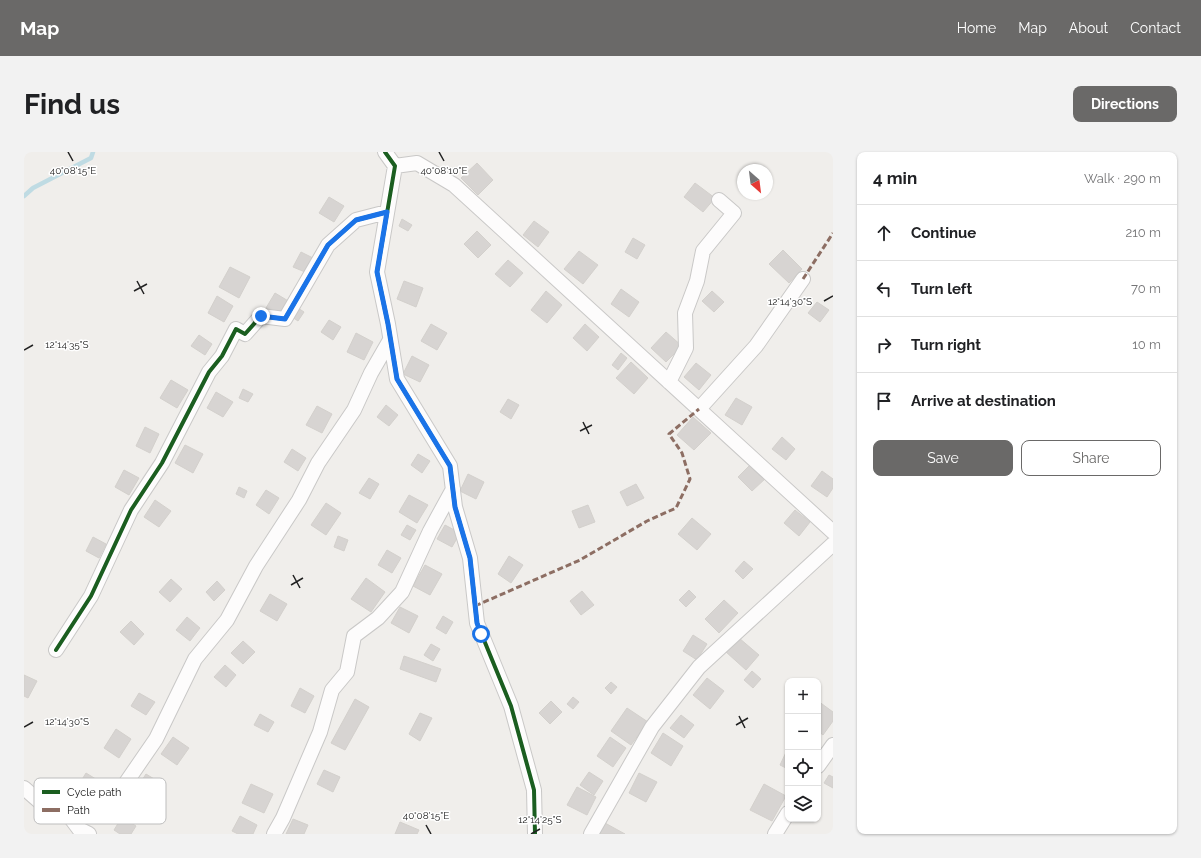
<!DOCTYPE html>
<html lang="en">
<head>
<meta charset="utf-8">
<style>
	:root { --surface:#fff; --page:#f2f2f2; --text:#202124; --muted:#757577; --line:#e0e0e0; --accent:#6a6968 }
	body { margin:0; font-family:Raleway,sans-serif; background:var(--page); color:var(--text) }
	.controls { position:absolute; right:12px; bottom:12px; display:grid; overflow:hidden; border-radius:8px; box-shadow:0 1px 3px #0004 }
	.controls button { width:36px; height:36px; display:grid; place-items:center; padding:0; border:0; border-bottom:1px solid var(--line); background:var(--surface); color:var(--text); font:20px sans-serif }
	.compass { position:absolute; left:713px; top:12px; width:36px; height:36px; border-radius:50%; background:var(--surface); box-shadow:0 1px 3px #0004; rotate:152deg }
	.stop { position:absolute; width:12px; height:12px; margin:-9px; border:3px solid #1a73e8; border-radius:50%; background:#fff }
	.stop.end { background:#1a73e8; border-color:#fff; box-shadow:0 1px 4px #0008 }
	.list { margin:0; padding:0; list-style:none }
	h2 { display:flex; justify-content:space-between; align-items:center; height:52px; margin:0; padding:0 16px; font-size:17px }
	h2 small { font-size:13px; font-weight:400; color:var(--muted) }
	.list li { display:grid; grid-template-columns:26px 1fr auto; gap:12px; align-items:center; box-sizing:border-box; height:56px; padding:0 16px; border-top:1px solid var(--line) }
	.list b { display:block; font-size:15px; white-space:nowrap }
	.list em { font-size:13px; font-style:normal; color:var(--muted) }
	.actions { display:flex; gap:8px; padding:12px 16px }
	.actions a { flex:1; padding:9px 0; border:1px solid var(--accent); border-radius:8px; text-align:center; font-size:14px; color:var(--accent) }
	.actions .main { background:var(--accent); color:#fff }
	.icon { flex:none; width:22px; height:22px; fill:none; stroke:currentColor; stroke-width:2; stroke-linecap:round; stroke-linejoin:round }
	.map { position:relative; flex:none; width:809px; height:682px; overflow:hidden; border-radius:8px }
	header { display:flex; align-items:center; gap:24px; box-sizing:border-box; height:56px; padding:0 20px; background:var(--accent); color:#fff }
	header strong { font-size:19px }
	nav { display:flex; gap:22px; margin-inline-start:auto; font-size:14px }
	.intro { display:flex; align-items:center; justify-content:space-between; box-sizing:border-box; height:96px; padding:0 24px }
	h1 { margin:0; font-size:28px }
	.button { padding:10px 18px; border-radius:8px; background:var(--accent); color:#fff; font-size:14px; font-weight:700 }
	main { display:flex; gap:24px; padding:0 24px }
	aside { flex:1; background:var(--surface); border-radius:8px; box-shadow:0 1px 3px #0004 }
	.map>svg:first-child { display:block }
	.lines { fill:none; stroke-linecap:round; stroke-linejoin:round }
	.stream { stroke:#bfdbe3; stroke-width:4.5 }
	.building { fill:#d7d4d2; stroke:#d3d0cc }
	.minor-casing { stroke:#c9c8c7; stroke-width:16 }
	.minor { stroke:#fdfcfc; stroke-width:14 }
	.quiet { stroke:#8d6e63; stroke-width:3; stroke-dasharray:6 3; stroke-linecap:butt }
	.cycleway-casing { stroke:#fff; stroke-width:6 }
	.cycleway { stroke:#1b5e20; stroke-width:4 }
	.route { stroke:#1a73e8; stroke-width:5 }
	.ticks { fill:none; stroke:#222; stroke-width:1.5 }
	.key { fill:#fff; stroke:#bdbdbd; stroke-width:1 }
	.key-label { font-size:11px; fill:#222 }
	.ticks-label { font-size:10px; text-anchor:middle; fill:#222; stroke:#fff; stroke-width:3; stroke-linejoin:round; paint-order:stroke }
</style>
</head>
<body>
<header>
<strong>Map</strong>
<nav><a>Home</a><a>Map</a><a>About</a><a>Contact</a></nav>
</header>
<div class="intro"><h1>Find us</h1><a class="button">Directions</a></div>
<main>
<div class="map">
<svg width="809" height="682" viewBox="0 0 809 682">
	<rect width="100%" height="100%" fill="#f0eeeb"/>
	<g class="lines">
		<path class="stream" d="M0,44L9,36L67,6L69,0"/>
	</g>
	<path class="building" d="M453,11L469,28L454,43L437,26Z
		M671,31L691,46L679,60L660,45Z
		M305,45L320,54L310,70L295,61Z
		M378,67L388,73L384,79L375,74Z
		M510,69L525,80L514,95L499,83Z
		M453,79L467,93L454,106L440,92Z
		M609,86L621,93L613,107L601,100Z
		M759,98L778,117L765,131L745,112Z
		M555,99L574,113L559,132L540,117Z
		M277,100L289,106L281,120L269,115Z
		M484,108L499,121L486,135L471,122Z
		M206,115L226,125L215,146L195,135Z
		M380,129L399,136L392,155L373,147Z
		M597,137L615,150L605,165L587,152Z
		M522,139L538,153L523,171L507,158Z
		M688,139L700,150L690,160L678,149Z
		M251,141L266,150L256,165L242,156Z
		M193,144L209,154L200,170L184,161Z
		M793,150L805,158L796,170L784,161Z
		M274,156L280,160L274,169L268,165Z
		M305,168L317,175L309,188L297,180Z
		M407,172L423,181L413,198L397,189Z
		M561,172L575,185L563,199L549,186Z
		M642,180L658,194L642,210L627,196Z
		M332,181L349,190L340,208L323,200Z
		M175,183L188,192L181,203L167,194Z
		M597,201L603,206L594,218L588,213Z
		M388,204L405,213L396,230L379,222Z
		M607,210L624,226L610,242L592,226Z
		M672,211L687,223L675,238L660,225Z
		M147,228L164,238L153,256L136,246Z
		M219,237L229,242L224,250L215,246Z
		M192,240L209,250L199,265L183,256Z
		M712,246L728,255L718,273L701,263Z
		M484,247L495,253L487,267L476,260Z
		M362,253L374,263L365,274L353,265Z
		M293,254L308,262L298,281L282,273Z
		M669,265L687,281L670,298L653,283Z
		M121,275L135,282L126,301L112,294Z
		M758,285L771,297L762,308L748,297Z
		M161,293L179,302L169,321L151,311Z
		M268,297L282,306L274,319L260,310Z
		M394,302L406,309L398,321L387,313Z
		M727,312L742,326L728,339L714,325Z
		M100,318L115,326L105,343L91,335Z
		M798,319L809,327V336L803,345L787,334Z
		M444,322L460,330L452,347L436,339Z
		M345,326L355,332L346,347L335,341Z
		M612,332L620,346L603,354L596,340Z
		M215,335L223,339L220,346L212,342Z
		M242,338L255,346L245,362L232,353Z
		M385,343L404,353L393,371L375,360Z
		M131,348L147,359L135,375L120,365Z
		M302,351L317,361L302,383L287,373Z
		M564,353L571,370L555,376L548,359Z
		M771,358L786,370L775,384L760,371Z
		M668,366L687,382L673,398L654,382Z
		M383,373L392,378L386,388L377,383Z
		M421,373L436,381L428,395L413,387Z
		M314,384L324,388L320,399L310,395Z
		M69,385L82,392L75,406L62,399Z
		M363,398L377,406L368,421L354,413Z
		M485,404L499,413L487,431L474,422Z
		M720,409L729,417L719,427L711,419Z
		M401,413L418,422L406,443L389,434Z
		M342,426L361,440L347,460L327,447Z
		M147,427L158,437L146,450L135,440Z
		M193,429L201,438L190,449L182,440Z
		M665,438L672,445L662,455L655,448Z
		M558,439L570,453L557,463L546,449Z
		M246,442L263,452L253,469L236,459Z
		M700,448L714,461L695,481L681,467Z
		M376,455L394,464L385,481L367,471Z
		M419,464L429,470L422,482L412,476Z
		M163,465L176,476L166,489L152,478Z
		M107,469L120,482L110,493L96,480Z
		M669,483L683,492L673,508L659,499Z
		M715,486L735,503L722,518L702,500Z
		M219,489L231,500L219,512L207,501Z
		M407,492L416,497L409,509L400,503Z
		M380,504L417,517L412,530L376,517Z
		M201,513L212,523L202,535L190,525Z
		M728,519L737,527L729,536L720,528Z
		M0,523L13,529L4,546L0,544Z
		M683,526L700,539L686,557L669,543Z
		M587,530L593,535L587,542L581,536Z
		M276,536L290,544L281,561L267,554Z
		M115,541L131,550L122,563L107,554Z
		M549,545L555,550L549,557L543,552Z
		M331,547L345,555L321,598L307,591Z
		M527,549L538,560L526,572L515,561Z
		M794,549L809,560V569L799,583L794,579Z
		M603,556L624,570L607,593L587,579Z
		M396,561L408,566L396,589L385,582Z
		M236,562L250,570L244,580L230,573Z
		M657,563L670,573L660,586L646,576Z
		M92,577L107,587L95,606L80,596Z
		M639,581L659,594L647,614L627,601Z
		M149,585L165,596L153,613L137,602Z
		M586,585L602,596L589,615L573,604Z
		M764,596V617L756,613Z
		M300,618L316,625L309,640L293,632Z
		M565,620L579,629L570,643L556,633Z
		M62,621L80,632L67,653L49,642Z
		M615,621L633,630L622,650L605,641Z
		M122,622L140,633L126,653L109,642Z
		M805,623L809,625V636L800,631Z
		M227,632L249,642L240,661L218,651Z
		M740,632L762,644L748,669L726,658Z
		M553,635L572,645L563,663L543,653Z
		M216,664L233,673L229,682H214L208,679Z
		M98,665L112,674L107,682H96L90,678Z
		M269,667L284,673L280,682H262Z
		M376,670L395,678L393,682H371Z
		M581,671L601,682H575Z"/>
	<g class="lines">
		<defs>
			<path id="minor" d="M361,0L371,14L353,120L364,172L373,227L426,314L431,355L446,406L453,471L487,554L510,638L511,682
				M371,14L393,11L430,33L809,380
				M645,230L662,196L661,161L673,129L679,99L710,61L695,48
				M675,257L732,194L779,127
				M32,498L67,444L107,358L138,311L185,220L198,204L212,177L221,182L237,164L261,167L304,93L332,68L363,60
				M794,614L809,593
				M99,635L132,587L171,507L203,468L232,414L275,348L294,311L330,258L347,221L366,188
				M0,636L24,657L46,665L55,677L65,682
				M250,682L259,666L296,580L308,538L323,520L330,484L354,466L378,440L406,379L429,337
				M567,682L628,575L675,515L809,392
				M751,682L764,661"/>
		</defs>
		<use href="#minor" class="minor-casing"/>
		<use href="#minor" class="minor"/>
		<path class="quiet" d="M779,127L809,81
			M451,454L556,408L623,369L652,356L666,327L658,301L645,282L675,257"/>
		<defs>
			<path id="cycleway" d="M361,0L371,14L353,120L364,172L373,227L426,314L431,355L446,406L453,471L487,554L510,638L511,682
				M32,498L67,444L107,358L138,311L185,220L198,204L212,177L221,182L237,164L261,167L304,93L332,68L363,60"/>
		</defs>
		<use href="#cycleway" class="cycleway-casing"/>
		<use href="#cycleway" class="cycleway"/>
	</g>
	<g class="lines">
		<path class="route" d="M237,164L261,167L304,93L332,68L363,60L353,120L364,172L373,227L426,314L431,355L446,406L453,471L457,482"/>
	</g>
	<path class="ticks" d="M44,0L49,9M415,0L420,9M113,129L120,142M110,139L123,132M800,149L809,144M0,198L9,193M559,270L565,282M556,279L568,273M269,423L276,436M267,433L279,426M715,564L721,576M712,573L724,566M0,575L9,570M402,673L407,682M507,682L516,677"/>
	<rect x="10" y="626" width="132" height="46" rx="6" class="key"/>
	<rect x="18" y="638" width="18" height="4" fill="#1b5e20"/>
	<rect x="18" y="656" width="18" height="4" fill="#8d6e63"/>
	<g class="key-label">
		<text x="43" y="644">Cycle path</text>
		<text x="43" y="662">Path</text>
	</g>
	<g class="ticks-label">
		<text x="49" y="22">40°08'15"E</text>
		<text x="420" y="22">40°08'10"E</text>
		<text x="766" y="153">12°14'30"S</text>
		<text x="43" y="196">12°14'35"S</text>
		<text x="43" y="573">12°14'30"S</text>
		<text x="402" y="667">40°08'15"E</text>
		<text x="516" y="671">12°14'25"S</text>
	</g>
</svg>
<div class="controls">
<button>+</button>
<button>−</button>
<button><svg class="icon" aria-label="locate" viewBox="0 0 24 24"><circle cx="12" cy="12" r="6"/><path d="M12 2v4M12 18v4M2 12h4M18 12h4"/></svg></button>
<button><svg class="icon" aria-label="layers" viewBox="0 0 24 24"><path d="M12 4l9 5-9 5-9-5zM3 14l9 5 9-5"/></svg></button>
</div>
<svg class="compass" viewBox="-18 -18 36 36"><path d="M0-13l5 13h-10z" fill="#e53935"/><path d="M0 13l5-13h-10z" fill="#757577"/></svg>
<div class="stop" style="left:457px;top:482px"></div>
<div class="stop end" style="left:237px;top:164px"></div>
</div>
<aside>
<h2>4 min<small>Walk · 290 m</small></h2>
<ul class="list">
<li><svg class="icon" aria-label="ahead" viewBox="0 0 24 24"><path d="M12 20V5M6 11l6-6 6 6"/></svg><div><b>Continue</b></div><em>210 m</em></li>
<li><svg class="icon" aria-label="left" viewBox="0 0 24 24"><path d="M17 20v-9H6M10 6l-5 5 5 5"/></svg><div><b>Turn left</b></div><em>70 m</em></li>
<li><svg class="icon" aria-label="right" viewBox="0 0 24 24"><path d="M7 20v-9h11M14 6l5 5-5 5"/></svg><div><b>Turn right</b></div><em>10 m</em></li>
<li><svg class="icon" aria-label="arrive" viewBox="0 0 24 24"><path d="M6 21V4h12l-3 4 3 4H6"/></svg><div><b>Arrive at destination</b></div></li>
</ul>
<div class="actions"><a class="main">Save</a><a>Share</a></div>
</aside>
</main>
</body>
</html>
